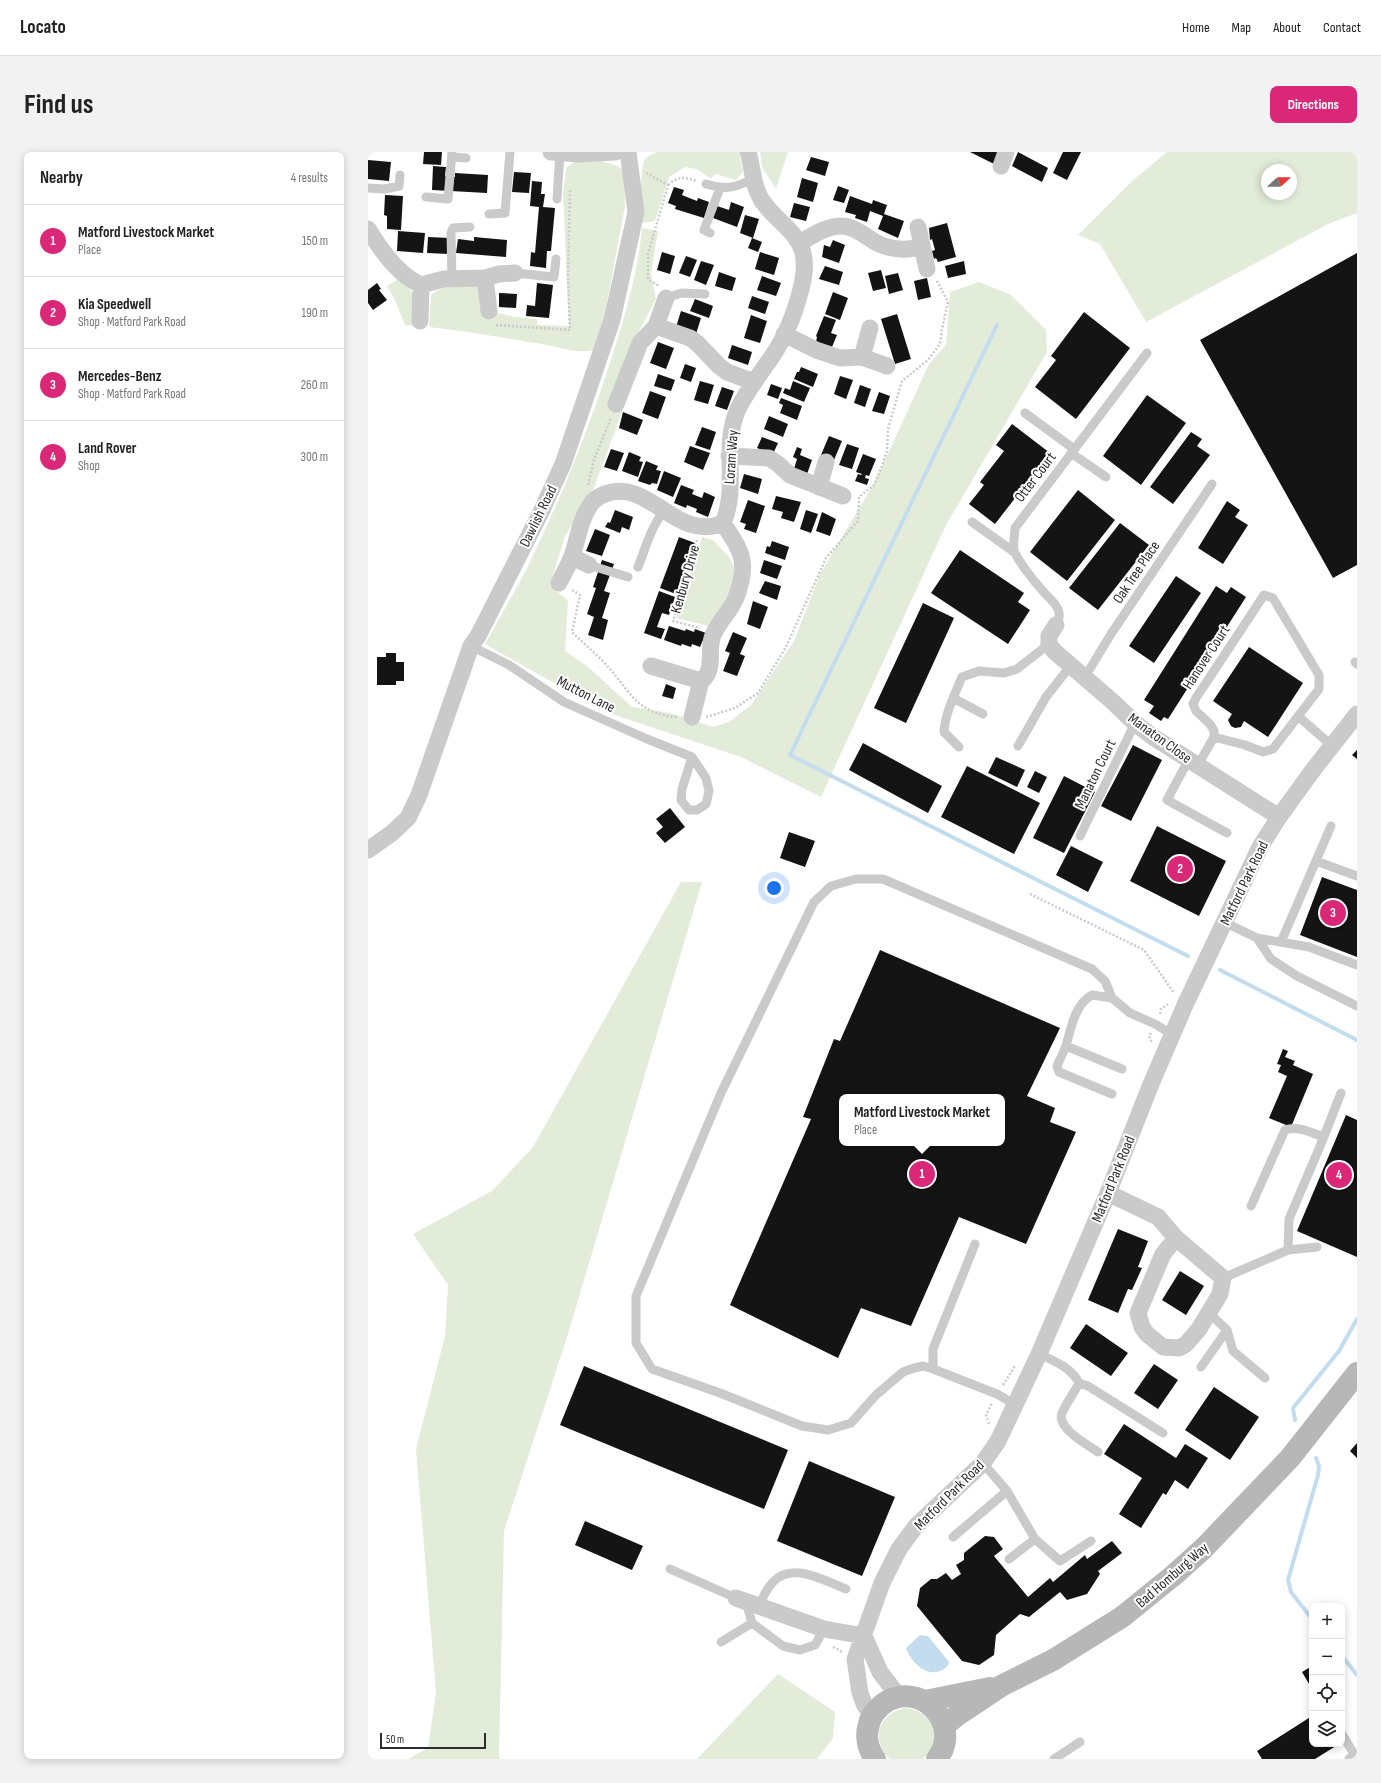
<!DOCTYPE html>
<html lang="en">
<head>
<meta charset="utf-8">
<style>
	:root { --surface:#fff; --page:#f2f2f2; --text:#222; --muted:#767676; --line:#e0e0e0; --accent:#db2777 }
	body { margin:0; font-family:"Sofia Sans Condensed",sans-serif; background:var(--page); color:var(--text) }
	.controls { position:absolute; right:12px; bottom:12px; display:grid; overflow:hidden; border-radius:8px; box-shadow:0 2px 10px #0003 }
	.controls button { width:36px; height:36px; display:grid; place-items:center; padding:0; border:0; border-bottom:1px solid var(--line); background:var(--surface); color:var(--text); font:20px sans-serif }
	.compass { position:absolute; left:893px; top:12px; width:36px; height:36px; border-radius:50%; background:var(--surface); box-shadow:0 2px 10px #0003; rotate:69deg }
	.scale { position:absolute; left:12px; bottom:10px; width:106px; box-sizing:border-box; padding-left:4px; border:2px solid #2d2d2d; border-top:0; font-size:11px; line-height:14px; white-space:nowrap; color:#2d2d2d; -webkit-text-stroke:3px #fff; paint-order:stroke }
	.you { position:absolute; left:406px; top:736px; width:14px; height:14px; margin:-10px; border:3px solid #fff; border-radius:50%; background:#1a73e8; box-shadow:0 0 0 6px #1a73e833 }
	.badge { display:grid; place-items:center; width:26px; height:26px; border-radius:50%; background:var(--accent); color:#fff; font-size:13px; font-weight:700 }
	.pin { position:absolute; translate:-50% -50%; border:2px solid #fff; box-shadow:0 1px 4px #0006 }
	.popup { position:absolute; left:471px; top:942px; width:166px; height:52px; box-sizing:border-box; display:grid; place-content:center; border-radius:8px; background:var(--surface); filter:drop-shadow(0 1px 3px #0005); font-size:13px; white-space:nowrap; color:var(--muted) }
	.popup b { font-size:15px; color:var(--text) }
	.popup::after { content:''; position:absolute; left:50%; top:100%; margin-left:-8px; border:8px solid transparent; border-top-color:var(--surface) }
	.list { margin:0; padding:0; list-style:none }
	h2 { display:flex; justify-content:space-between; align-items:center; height:52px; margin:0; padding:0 16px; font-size:17px }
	h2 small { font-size:13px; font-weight:400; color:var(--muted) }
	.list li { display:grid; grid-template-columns:26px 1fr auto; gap:12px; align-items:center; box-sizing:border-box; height:72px; padding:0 16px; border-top:1px solid var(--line) }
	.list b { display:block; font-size:15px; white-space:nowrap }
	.list p { margin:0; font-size:13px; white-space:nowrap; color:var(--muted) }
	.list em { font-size:13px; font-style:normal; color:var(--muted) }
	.icon { flex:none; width:22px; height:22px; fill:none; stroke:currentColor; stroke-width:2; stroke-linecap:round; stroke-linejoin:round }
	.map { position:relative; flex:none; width:989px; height:1607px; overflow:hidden; border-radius:8px }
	header { display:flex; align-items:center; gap:24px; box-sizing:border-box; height:56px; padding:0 20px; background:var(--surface); border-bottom:1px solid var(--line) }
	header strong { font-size:19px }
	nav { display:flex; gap:22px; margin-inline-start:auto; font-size:14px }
	.intro { display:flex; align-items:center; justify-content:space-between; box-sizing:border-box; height:96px; padding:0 24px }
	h1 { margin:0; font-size:28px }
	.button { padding:10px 18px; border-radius:8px; background:var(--accent); color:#fff; font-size:14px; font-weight:700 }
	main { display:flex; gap:24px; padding:0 24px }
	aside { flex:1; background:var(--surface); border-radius:8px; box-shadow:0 2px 10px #0003 }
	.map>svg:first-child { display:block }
	.green { fill:#e2ecd9; fill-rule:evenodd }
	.water { fill:#c3dcee }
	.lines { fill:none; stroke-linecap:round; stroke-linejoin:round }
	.stream { stroke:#c3dcee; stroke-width:4 }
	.building { fill:#141414; fill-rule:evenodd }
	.path { stroke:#cacaca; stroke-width:2.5; stroke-dasharray:2 2; stroke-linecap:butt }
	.lane { stroke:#cacaca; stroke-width:9 }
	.street { stroke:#cacaca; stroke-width:17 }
	.secondary { stroke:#b7b7b7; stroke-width:22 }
	.labels { text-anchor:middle; stroke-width:4; stroke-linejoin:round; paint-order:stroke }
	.street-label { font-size:15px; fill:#2d2d2d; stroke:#fff }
</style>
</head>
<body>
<header>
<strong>Locato</strong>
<nav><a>Home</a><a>Map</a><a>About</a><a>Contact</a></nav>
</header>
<div class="intro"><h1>Find us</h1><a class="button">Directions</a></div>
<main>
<aside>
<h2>Nearby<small>4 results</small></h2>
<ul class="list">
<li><span class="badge">1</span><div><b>Matford Livestock Market</b><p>Place</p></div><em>150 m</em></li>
<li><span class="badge">2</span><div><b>Kia Speedwell</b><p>Shop · Matford Park Road</p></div><em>190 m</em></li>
<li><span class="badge">3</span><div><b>Mercedes-Benz</b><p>Shop · Matford Park Road</p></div><em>260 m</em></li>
<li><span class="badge">4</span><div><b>Land Rover</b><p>Shop</p></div><em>300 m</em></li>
</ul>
</aside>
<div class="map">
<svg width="989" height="1607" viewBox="0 0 989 1607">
	<rect width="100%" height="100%" fill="#fff"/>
	<path class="green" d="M289,0H371L375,20L368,28L347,22L343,27L329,17L317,15L301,25L287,69L274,71C274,57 270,16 278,6C281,3 286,2 289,0Z
		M392,0H420L408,37L394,15Z
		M799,0H989V61L960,72L778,170L732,92L710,83L763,30ZM899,18H923V42H899Z
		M233,9L249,14L256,18L257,54L234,177L225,198C210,202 189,195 174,192C136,186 99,179 61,175L63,143C73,132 100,134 115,135L118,158L146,165L169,167V173L201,174L195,42L198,16L206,10Z
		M274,76L290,79L283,122L288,147L259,203L255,257L224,341L197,384L182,433L200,449L197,499L219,514L264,555L302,561L345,575L361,570L383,553L426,489L452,422L508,328L561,212L578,193L582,140L611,130L643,143L678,178L679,200L578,373L453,645L373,605L235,559L117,492C131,467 145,443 158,418C191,351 219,282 242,211C256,167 270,122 274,76Z
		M32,126L45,142L48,174L37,173L27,148L19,134Z
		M334,385L345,388L362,406L367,418L364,434L345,475L308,466Z
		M313,730H334L200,1182L136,1379L131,1602L132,1607H40L60,1596L68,1540L48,1297L77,1184L80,1133L45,1082L124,1039L165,995Z
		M410,1522L467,1560L465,1586L449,1607H329Z
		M537,1556C564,1558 579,1589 555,1607H522C502,1588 510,1562 537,1556Z"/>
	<path class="water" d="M552,1483L560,1484L581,1510C580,1515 577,1517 572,1519C558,1525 542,1509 538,1496Z"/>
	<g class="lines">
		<path class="stream" d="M629,173L422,603L820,804
			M852,818L989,888
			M927,1268L925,1256L971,1199L989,1167
			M944,1467L923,1440L920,1428L950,1323L951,1314L948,1306
			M974,1504L989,1523"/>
	</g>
	<path class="building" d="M56,0H74L73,13L55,12Z
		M602,0H635L630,14Z
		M650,0L680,16L674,30L644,14Z
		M695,0H713L699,28L685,21Z
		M443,5L461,10L457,24L438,18Z
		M0,8L23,10L21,29L0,27Z
		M65,14L78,15L77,24L87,25V21L120,23L119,41L64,38Z
		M146,20L163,21L161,41L144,40Z
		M434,26L450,31L445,50L429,45Z
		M164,29L174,30L173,42H177L175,55L187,56L183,99H179L178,116L162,114L163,100L167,101L171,55L162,54Z
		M470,34L481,38L476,51L465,48Z
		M306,35L316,38L314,43L329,49L330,46L341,50L336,66L307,57L308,54L300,51Z
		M17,43L35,44L33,78L19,77V64L16,63Z
		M482,44L504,52L505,48L519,53L516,62L536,69L530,86L510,77L515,64L502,59L499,70L487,66L488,63L477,60Z
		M363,50L376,55L369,75L345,66L349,54L361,58Z
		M426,51L442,55L438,69L422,65Z
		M377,63L391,67L385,86L372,81Z
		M579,71L588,105L570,110L568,106L566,107L564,99L567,98L564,87L562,88L561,76Z
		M30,79L57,81L55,101L29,99Z
		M60,85L82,86L81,102L59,101Z
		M106,85L139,88L138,105L88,101L90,87L106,89Z
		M384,86L394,90L390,100L380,96Z
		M465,88L477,93L471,111L454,105L456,93L462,95Z
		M294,100L307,104L302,122L289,118Z
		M392,100L411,106L406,123L387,117Z
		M989,101V413L965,426L832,188Z
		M318,104L329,108L322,125L311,121Z
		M333,109L346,113L338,133L326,128Z
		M596,109L598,122L580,126L577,114Z
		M457,114L475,120L471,133L451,127Z
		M513,118L518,136L505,139L500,121Z
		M351,120L368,126L364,139L347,134Z
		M530,121L535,138L521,142L517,124Z
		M394,124L413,131L408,144L389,138Z
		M559,126L563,145L550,148L546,129Z
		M9,131L13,137L11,138L19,148L5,158L0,151V138Z
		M169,131L185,133L181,166L158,164L159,153L167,154Z
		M465,140L480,146L472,168L457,162Z
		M131,141L149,142L148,156L131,155Z
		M384,144L401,150L397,162L380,156Z
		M327,147L345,154L341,166L322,159Z
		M313,159L333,166L328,182L308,175Z
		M716,160L762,196L708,267L667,235L688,208L683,204Z
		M529,162L543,207L527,212L513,167Z
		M383,163L399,169L392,191L376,186Z
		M456,164L468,168L463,181L469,183L464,195L448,190L449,185L448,184Z
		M290,190L306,196L298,217L282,211Z
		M364,193L384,200L380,213L360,206Z
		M317,212L328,216L323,230L312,226Z
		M433,215L450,222L445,235L426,227L429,220H431Z
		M290,222L307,228L303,239L286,234Z
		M472,224L485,228L478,247L466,242Z
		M332,229L346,233L340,252L326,248Z
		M425,229L442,236L436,250L415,241L417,236L422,238Z
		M403,232L414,236L410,247L399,243Z
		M492,233L503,237L497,255L486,251Z
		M354,235L366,239L359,258L347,254Z
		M282,239L298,245L290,267L274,261Z
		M511,240L522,244L516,262L504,259Z
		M779,243L818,271L773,333L735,304Z
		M413,246L434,254L429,268L412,261L415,253L411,251Z
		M255,260L275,268L269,283L251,276Z
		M401,264L420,272L415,285L396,277Z
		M644,272L682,301L627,372L601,352L616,333L612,330L636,299L628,293Z
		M334,275L348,280L342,298L327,293Z
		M823,280L834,287L829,294L842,303L805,352L782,335Z
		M461,284L474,289L466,308L453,303Z
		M394,285L410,291L405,302L389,296Z
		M479,292L491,296L484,317L471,313Z
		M322,294L342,301L335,318L316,310Z
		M429,295L434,297L432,303L444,308L438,325L425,320L429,307L425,305Z
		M243,297L256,301L249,319L236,315Z
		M261,300L273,305L271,309L275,310L270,325L254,319Z
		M495,302L508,307L501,324L498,323L497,326L501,327L499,333L487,329L490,322L493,323L494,322L488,320Z
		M278,309L290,314L288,318L293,319L289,332L284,331L282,333L270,329Z
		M296,319L313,326L305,345L289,338Z
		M376,322L394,327L390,342L372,336Z
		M313,333L326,338L324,342L334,346L336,340L347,345L340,365L328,360L329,357L319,353L318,356L306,351Z
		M710,338L747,368L699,429L662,400Z
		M408,344L433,350L426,370L413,366L415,360L404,357Z
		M380,348L397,354L388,381L376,377L378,372L372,370Z
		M859,349L872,358L867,365L880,373L855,412L830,396Z
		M247,358L265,365L261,378L254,375L252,381L237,375L240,370L242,371Z
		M438,358L450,362L443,381L432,377Z
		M454,360L468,367L462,384L448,379Z
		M752,371L781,393L730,458L701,436Z
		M227,377L242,383L234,404L218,399Z
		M311,385L327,391L308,442L292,436Z
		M404,389L421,395L417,408L397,401L399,394L402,395Z
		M592,398L656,441L650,450L662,458L640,492L563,441Z
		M234,408L246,412L236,439L242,441L234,466L240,468L235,488L220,483L226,465L219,462L228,436L225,435Z
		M396,408L414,414L409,427L392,421Z
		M808,424L833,441L786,511L761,494Z
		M397,429L413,434L409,448L391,441Z
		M848,434L859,441L863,435L878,445L800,567L796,565L793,569L781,561L786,554L776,548Z
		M291,439L307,445L301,463L294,461L289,475L297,477L293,487L276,481Z
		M385,449L400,455L392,477L379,472Z
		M555,451L586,466L538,571L506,556Z
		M301,474L317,479L318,477L326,480L327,477L338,481L332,495L324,492L323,495L314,492L313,494L296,488Z
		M365,480L379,486L372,502L377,504L369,524L355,519L362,501L357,499Z
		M881,495L935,531L900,585L876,569L873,575L867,576L863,574L860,568L864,562L845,549Z
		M18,501H28V510H36V529H28V533H9V505H18Z
		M298,532L308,536L305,547L294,544Z
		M495,591L574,634L560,661L481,618Z
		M765,593L794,608L763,669L733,654Z
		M989,598V607L984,603Z
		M628,605L657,618L649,635L620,621Z
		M599,614L672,651L646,702L573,665Z
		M667,619L679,625L671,641L659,635Z
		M696,624L727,640L696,701L665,686Z
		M302,656L317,675L297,691L288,681L295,675L288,667Z
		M789,674L858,709L831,764L762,729Z
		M421,680L447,689L437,715L412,706Z
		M703,694L735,710L720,740L688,723Z
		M954,725L989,738V805L932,783Z
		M512,798L692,876L659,944L687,956L682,970L708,980L658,1092L591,1065L543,1174L493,1156L470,1206L362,1153L443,967L435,965L466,887L472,889ZM474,945H634V991H474Z
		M915,897L920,899L917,905L927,909L925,913L945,922L923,975L901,966L919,924L910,920L913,913L909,912Z
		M978,963L989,968V1105L929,1079Z
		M750,1077L780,1089L770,1115L774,1116L764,1138L760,1137L750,1161L720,1148Z
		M812,1119L836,1134L818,1163L794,1148Z
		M718,1172L760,1201L743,1224L702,1196Z
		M786,1212L810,1228L790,1257L766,1241Z
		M216,1214L420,1298L396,1357L192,1273Z
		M846,1235L891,1265L862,1308L817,1278Z
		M756,1272L808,1306L817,1292L840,1306L820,1337L807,1328L798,1343L795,1341L773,1376L751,1362L774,1326L736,1302Z
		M989,1291V1306L982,1299Z
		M441,1309L527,1345L494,1424L409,1389Z
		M217,1369L275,1394L264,1418L207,1393Z
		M617,1384L626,1385L635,1397L626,1404L660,1445L682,1426L685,1430L717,1403L719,1407L744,1389L754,1401L730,1419L732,1422L719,1442L699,1448L692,1440L661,1465L652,1462L628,1483L626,1503L611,1513L594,1509L549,1454L552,1436L563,1427H569L578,1421L584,1428L593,1422L588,1413L596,1408V1401Z
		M944,1514V1537L934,1520Z
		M944,1564V1592H967L968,1594L947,1607H894L889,1599Z"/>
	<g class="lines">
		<path class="path" d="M278,21L300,33L280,102V127L291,134
			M300,33C311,24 316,25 329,29
			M128,173L202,178L200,125L202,37
			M220,333L226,308L243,266
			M329,388L305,469L332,476
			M204,438L212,443L204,480C216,492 231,504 242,517C264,543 271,562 309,565
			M338,565L367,556L390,541L418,495L458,406L490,369L491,345L506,333L514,314L519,299L520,277L534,229L560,208L572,192L574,177L580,150L568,127
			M662,742L776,798L806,841
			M792,862L793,857L800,852
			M783,881L781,884L784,891
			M635,1233L647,1214
			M621,1272L618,1263L624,1251
			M465,1495L474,1500"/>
		<path class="lane" d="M84,5L98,6
			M338,32C359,38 366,36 385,27
			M0,36L17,37L31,34L32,23
			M58,45L80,47L84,0
			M189,47L192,1
			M121,62L137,61L142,0
			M342,81L336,78L352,36
			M147,121L186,125L188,107
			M84,126L83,81L85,76L102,75
			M298,146L314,141L337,142
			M657,261L706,297
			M703,301L738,325
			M604,370L646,400
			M221,413L260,425
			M270,415C278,395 283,375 296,359
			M688,473C698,457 682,448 673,437C665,428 652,411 647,401C644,395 647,383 647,376L779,201
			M103,494L141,513L196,550L279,587L324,605L338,626L341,639L338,652L329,658H321L313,648L314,637L324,605
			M987,510L989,512
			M717,525L743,482L844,332
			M585,546L615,562
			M930,564L963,593
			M650,594L678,545L703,513
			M591,595L576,580C577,561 587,542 594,525L611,519L636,521L649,517L681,492
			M821,607L799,648L859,681
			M830,613L846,585V579L842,572L828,559L825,552L828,546L896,443L905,446L951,523V537L905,597L895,600L877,593L846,585
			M712,684L767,571
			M948,709L989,724
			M856,770L889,786L941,795L989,813
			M889,786L903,807L929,824L989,854
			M913,790L963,674
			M744,846L724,843C707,852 703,876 698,894L754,917
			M698,894L689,914L691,920L744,942
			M883,1054L917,978C930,973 943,981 956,985
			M920,1098L921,1067L953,992L973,941
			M855,1126L920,1098L949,1095
			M841,1161L859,1178L865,1199L897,1226
			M671,1202C686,1209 703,1215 711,1231C706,1241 699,1250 694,1261C688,1276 720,1293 730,1300
			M833,1215L859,1178
			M565,1217V1197L607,1092
			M711,1231L720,1234L795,1281
			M648,1253L629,1242L565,1217L555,1214L546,1216L535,1220L508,1243L483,1271L460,1278L434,1274L352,1241L284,1217L268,1191V1144L353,941L446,750L463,734L488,727H515L724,817L737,829L744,846L762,861L787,872L805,883
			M639,1339L667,1387L641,1407
			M585,1385L639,1339L615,1311
			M667,1387L692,1409L723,1389
			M302,1417L368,1446
			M378,1450L384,1471L415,1494L432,1498L447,1493L456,1477
			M391,1454C395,1446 398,1437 405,1430C424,1409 457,1429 478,1437
			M353,1490L384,1471
			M974,1582L986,1602L981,1607
			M686,1607L712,1590"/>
		<path class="street" d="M183,0L211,2L247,0
			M633,14L638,0
			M550,75L554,94
			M0,77C13,98 30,123 53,133L52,169
			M431,91C444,84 458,74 473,74C487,74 498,85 509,91C523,98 540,99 554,94L559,117
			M117,126L121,159
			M53,133L76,127L117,126L131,122L147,121
			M288,174L298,146
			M416,182L448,198L472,206L494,205L519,214
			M494,205L502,176
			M248,252L272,191L288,174L322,186L329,191L351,214L359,220L386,230
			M361,304L401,306L410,312L422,323L475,344
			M451,335L458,310
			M204,405L221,413
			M191,431C195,422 201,413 204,404C210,387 212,367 223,352C226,347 232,344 237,342C281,325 308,391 355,371
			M688,473L681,484V492L686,499L745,550L767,571L785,585L911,665
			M283,514L333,529
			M324,565L333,529C347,520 340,500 344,486C347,475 357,465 363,455C368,448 370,441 372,433C380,405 369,393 355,371C371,335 353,294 370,257C379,239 391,223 403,206C417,186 427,161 433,137C436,125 438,114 435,101C429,78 404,66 393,47C384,32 385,16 380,0
			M0,698L24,681L40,666L51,643L103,494L110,484L173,360L195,312L244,168L268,60L260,0
			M740,1041L790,1065L808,1086L855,1126L852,1142L831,1177L818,1192L811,1196L795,1195L779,1182L774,1175L770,1161L795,1102L808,1086
			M368,1446L456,1477L496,1484
			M496,1484L512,1520L531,1545
			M505,1561L497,1554L492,1541L487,1507L514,1431L531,1397L548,1374L615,1311L630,1289L671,1202L740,1041L783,932L817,853L892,695L911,665L945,618L989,562"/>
		<path class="secondary" d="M557,1549L622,1536
			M576,1574L591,1562L633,1534L685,1508L754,1465L806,1423L836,1396L922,1306L989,1221
			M507,1607C500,1597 497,1584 501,1572C503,1563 508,1558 515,1552C551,1526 596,1572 569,1607"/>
	</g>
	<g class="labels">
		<g class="street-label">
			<text transform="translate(363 305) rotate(-86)" y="5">Loram Way</text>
			<text transform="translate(667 325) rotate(-53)" y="5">Otter Court</text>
			<text transform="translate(170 364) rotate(-64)" y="5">Dawlish Road</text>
			<text transform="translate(768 420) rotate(-56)" y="5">Oak Tree Place</text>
			<text transform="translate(317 427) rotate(-74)" y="5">Kenbury Drive</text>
			<text transform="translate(838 505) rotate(-57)" y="5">Hanover Court</text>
			<text transform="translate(218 542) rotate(27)" y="5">Mutton Lane</text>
			<text transform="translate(792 586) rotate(36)" y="5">Manaton Close</text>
			<text transform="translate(727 622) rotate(-64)" y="5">Manaton Court</text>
			<text transform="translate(876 731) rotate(-64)" y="5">Matford Park Road</text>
			<text transform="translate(745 1027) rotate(-68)" y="5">Matford Park Road</text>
			<text transform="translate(581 1343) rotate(-45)" y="5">Matford Park Road</text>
			<text transform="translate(804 1423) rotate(-41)" y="5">Bad Homburg Way</text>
		</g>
	</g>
</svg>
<div class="controls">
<button>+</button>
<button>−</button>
<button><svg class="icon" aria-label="locate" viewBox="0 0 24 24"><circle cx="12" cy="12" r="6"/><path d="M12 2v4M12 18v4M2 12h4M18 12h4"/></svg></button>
<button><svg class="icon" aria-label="layers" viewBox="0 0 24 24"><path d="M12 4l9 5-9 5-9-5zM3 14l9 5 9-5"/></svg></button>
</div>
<svg class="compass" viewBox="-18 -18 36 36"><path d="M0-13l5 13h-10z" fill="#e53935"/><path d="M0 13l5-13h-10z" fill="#767676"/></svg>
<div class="scale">50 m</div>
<div class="you"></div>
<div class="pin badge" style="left:554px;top:1022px">1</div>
<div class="popup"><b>Matford Livestock Market</b>Place</div>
<div class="pin badge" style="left:812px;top:717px">2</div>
<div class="pin badge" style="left:965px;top:761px">3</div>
<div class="pin badge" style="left:971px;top:1023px">4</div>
</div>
</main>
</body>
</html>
